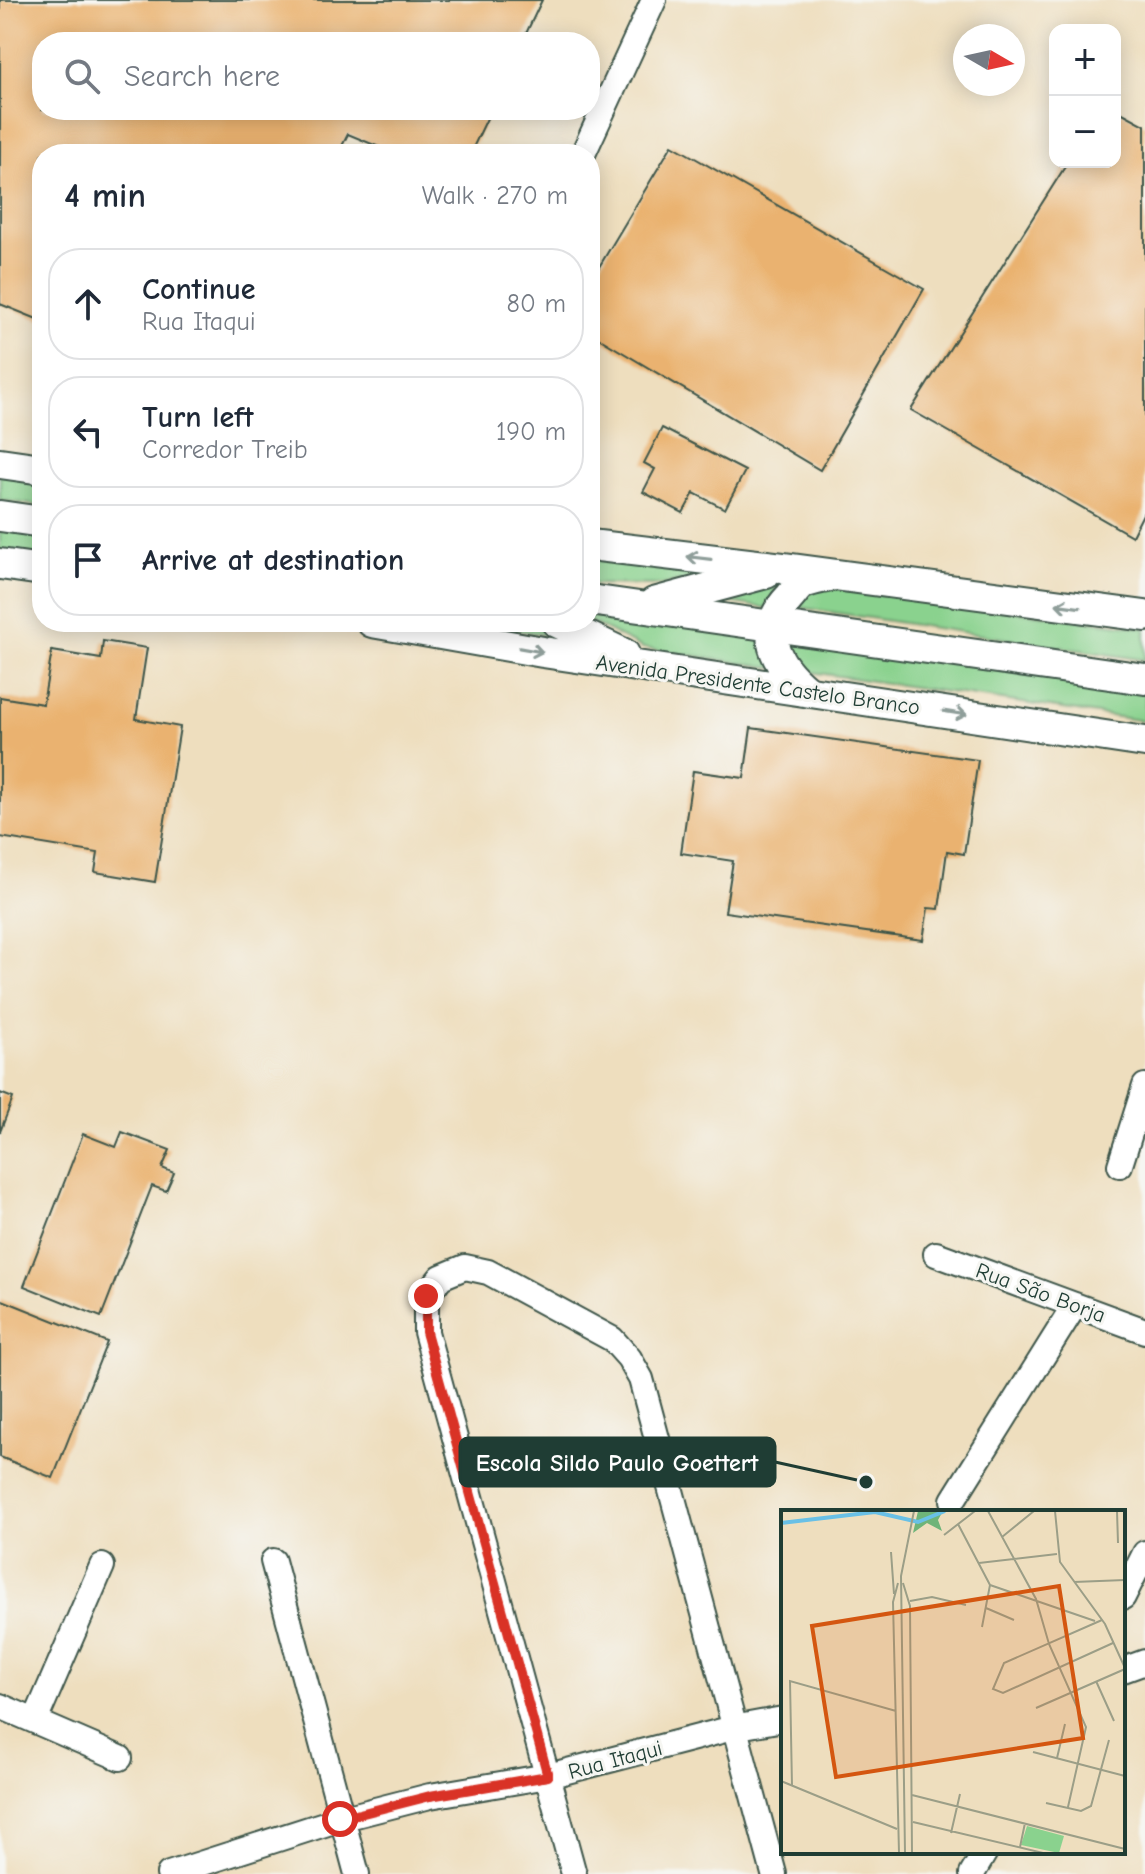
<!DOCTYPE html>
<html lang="en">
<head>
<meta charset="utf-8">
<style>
	:root { --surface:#fff; --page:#f2f2f3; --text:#1f2937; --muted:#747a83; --line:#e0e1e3 }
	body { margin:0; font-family:"Comic Neue",sans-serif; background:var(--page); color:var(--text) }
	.controls { position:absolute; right:24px; top:24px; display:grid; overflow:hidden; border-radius:16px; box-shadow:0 4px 20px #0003 }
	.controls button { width:72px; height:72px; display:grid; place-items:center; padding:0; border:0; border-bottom:2px solid var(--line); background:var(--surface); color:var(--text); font:40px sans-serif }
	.compass { position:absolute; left:953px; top:24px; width:72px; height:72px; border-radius:50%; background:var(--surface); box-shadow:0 4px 20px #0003; rotate:99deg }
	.stop { position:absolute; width:24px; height:24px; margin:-18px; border:6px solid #d93025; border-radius:50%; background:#fff }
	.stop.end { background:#d93025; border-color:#fff; box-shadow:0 2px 8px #0008 }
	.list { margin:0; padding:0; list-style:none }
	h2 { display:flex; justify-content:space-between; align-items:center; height:104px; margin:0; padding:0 32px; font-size:34px }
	h2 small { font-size:26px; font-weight:400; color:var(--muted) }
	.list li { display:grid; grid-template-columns:52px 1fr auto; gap:24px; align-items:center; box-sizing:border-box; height:112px; margin:0 16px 16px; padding:0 16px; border:2px solid var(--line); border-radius:32px }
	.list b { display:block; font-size:30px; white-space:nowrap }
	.list p { margin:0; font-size:26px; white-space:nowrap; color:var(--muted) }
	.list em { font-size:26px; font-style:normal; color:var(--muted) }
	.icon { flex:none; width:44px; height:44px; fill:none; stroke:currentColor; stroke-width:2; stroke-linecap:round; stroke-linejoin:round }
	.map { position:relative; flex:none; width:1145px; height:1874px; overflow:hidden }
	.search { position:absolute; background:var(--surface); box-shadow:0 4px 20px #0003; left:32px; top:32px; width:568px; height:88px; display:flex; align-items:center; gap:20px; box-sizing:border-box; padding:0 28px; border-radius:32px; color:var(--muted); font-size:30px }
	.panel { position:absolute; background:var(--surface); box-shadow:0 4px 20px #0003; left:32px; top:144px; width:568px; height:488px; border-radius:32px }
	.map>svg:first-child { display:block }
	.green { fill:#8ad28e; stroke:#548861; stroke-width:2 }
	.building { fill:#eab26f }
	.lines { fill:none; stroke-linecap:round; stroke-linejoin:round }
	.minor-casing { stroke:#3e5549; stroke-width:28 }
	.major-casing { stroke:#3e5549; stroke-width:34 }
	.minor { stroke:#fff; stroke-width:24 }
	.major { stroke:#fff; stroke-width:30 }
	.oneway { stroke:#8f9e9a }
	.route { stroke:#d93025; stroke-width:10 }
	.labels { text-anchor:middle; stroke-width:6; stroke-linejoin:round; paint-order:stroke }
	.street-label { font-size:22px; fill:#1f3d34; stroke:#f6f6f2 }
	.inset-river { fill:none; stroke:#69c0e6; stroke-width:4 }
	.inset-road { fill:none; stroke:#9b9e87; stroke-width:2 }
	.view { fill:#d45610; fill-opacity:0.15; stroke:#d45610; stroke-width:4 }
	.inset-edge { fill:none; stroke:#1f3d34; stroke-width:4 }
	.leader { fill:none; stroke:#1f3d34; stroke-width:3 }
	.callout-dot { fill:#1f3d34; stroke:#f6f6f2; stroke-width:3 }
	.callout { fill:#1f3d34; stroke:#1f3d34; stroke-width:3 }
	.callout-label { font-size:24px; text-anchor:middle; font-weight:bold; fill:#fff }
</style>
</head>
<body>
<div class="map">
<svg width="1145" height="1874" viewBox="0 0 1145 1874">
	<rect width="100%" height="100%" fill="#f6f6f2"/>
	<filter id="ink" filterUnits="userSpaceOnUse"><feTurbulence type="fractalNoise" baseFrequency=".0125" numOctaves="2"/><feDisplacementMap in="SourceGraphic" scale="16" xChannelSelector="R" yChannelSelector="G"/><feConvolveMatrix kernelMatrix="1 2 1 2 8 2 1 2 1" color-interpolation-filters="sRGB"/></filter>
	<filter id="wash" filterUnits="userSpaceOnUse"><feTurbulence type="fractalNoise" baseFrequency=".006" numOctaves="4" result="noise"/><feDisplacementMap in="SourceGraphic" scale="32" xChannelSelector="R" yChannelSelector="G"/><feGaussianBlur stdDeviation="1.8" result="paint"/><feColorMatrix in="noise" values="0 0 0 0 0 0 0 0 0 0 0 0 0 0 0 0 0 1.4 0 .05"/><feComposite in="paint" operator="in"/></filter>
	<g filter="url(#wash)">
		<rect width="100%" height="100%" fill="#eedebe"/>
		<path class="green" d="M0,467L42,473V506L0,500Z
			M0,528L42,534V560L0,554Z
			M590,549L742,570L662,585L590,584Z
			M789,576L776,588L766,608L697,597Z
			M811,585L1145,628V660L785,605Z
			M590,610L761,634L775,668L643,648L590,622Z
			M460,622H547L586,641Z
			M782,638L1145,689V721L811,672L801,669Z"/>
		<g id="blocks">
			<path class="building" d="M0,0H542L522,42H42V110H491L470,154H396L348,134L338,154H42V321L0,304Z
				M1117,110L1145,125V510L1132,536L911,410L1068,162H1115V114Z
				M672,145L924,289L820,470L590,333V282Z
				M662,428L745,471L725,509L694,493L683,513L643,492L655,469L644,463Z
				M103,641L147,648L136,719L180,727L155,882L95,872L98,853L0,837V697L43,704L52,651L101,659Z
				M751,728L978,760L964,854L947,851L939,909L928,908L923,940L725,912L733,861L681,853L693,771L744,778Z
				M0,1093L13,1098L0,1132Z
				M122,1132L170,1150L162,1168L174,1173L166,1191L152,1186L101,1317L24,1286L83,1134L116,1147Z
				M0,1299L107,1342L53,1478L0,1457Z"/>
		</g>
	</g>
	<g filter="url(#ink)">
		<use href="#blocks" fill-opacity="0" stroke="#3e5549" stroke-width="2"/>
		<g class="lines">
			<defs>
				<path id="minor" d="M583,154L654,0
					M1120,1165L1145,1086
					M936,1254L1145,1331
					M953,1500L1075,1305
					M273,1561L357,1874
					M1123,1597L1145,1553
					M1123,1670L1145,1662
					M0,1706L120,1758
					M35,1721L102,1566
					M169,1874L340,1819L430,1796L548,1776L733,1728L783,1719
					M574,1874L426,1332V1296L441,1277L465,1267L488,1272L612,1339L629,1358L641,1379L774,1874
					M972,1874L985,1852"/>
				<path id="major" d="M0,463L42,469
					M0,516L42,522
					M590,545L783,568L1145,616
					M0,564L42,570
					M590,600L1145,679
					M654,603L766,573
					M372,622L543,652L1145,742
					M557,622L624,654
					M806,690C775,664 757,632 789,598C793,594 797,587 802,584C811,579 824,578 833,575"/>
			</defs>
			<use href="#minor" class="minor-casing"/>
			<use href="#major" class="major-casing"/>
			<use href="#minor" class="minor"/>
			<use href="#major" class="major"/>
		</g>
		<defs><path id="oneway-shaft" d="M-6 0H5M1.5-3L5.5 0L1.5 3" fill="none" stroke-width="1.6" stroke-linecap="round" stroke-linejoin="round" transform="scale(2)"/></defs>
		<g class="oneway">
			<use href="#oneway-shaft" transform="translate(699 558) rotate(-173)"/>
			<use href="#oneway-shaft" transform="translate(1068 606) rotate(-172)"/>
			<use href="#oneway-shaft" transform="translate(531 650) rotate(10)"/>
			<use href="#oneway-shaft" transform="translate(955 713) rotate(9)"/>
		</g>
	</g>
	<g class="lines" filter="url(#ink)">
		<path class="route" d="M340,1819L430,1796L548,1776L426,1332V1296"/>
	</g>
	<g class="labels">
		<g class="street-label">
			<text transform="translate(758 684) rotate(8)" y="8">Avenida Presidente Castelo Branco</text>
			<text transform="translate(1041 1292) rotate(20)" y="8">Rua São Borja</text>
			<text transform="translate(615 1759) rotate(-15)" y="8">Rua Itaqui</text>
		</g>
	</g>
	<g transform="translate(781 1510)">
		<rect width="344" height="344" fill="#eedebe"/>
		<path d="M246,316L283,326L278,343L240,335Z" fill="#8ad28e"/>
		<path d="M137,1H162L157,10L161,21L146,13L132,23Z" fill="#6fb479"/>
		<path class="inset-river" d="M0,13L94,2L137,12L164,1"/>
		<path class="inset-road" d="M207,1L255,89L268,134L305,217L287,297M274,1L279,52L324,114L344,158M336,1L337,33M177,14L209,75L201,117M163,25L194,1M221,27L253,1M110,42L113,84M198,53L276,44M293,72L344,70M117,73L112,92L118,343M122,73L129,96L131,343M209,75L314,111M129,91L151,87L185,95M205,98L233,110M321,110L223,153L212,179L222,183L332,133M315,171L333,211M255,198L344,159M252,242L344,266M276,248L284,214M0,271L116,319M11,276L9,171L115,201M131,285L344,339M265,293L300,301L310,296L328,230M132,312L262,343M170,323L179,284M239,337L244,313M124,343L120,66L133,1"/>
		<path class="view" d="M278,76L302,228L55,267L31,116Z"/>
		<rect width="344" height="344" class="inset-edge"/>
	</g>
	<path class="leader" d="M866 1482L775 1462"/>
	<circle class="callout-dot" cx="866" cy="1482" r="8"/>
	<rect class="callout" x="460" y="1438" width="315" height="48" rx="8"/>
	<g class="callout-label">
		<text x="617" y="1471">Escola Sildo Paulo Goettert</text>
	</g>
</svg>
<div class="controls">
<button>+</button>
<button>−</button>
</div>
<svg class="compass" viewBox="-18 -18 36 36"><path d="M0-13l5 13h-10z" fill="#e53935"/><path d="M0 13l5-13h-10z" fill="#747a83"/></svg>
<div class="stop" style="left:340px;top:1819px"></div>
<div class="stop end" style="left:426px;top:1296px"></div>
<div class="search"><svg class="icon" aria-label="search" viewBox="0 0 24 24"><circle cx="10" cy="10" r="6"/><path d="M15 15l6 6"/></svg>Search here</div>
<section class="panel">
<h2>4 min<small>Walk · 270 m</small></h2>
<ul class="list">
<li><svg class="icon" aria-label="ahead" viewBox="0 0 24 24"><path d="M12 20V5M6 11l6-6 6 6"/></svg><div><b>Continue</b><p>Rua Itaqui</p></div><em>80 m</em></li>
<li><svg class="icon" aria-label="left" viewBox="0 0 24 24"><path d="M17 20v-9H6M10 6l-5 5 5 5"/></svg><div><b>Turn left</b><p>Corredor Treib</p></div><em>190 m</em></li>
<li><svg class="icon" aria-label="arrive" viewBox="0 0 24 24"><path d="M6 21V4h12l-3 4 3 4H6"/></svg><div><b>Arrive at destination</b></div></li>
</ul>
</section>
</div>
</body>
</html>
